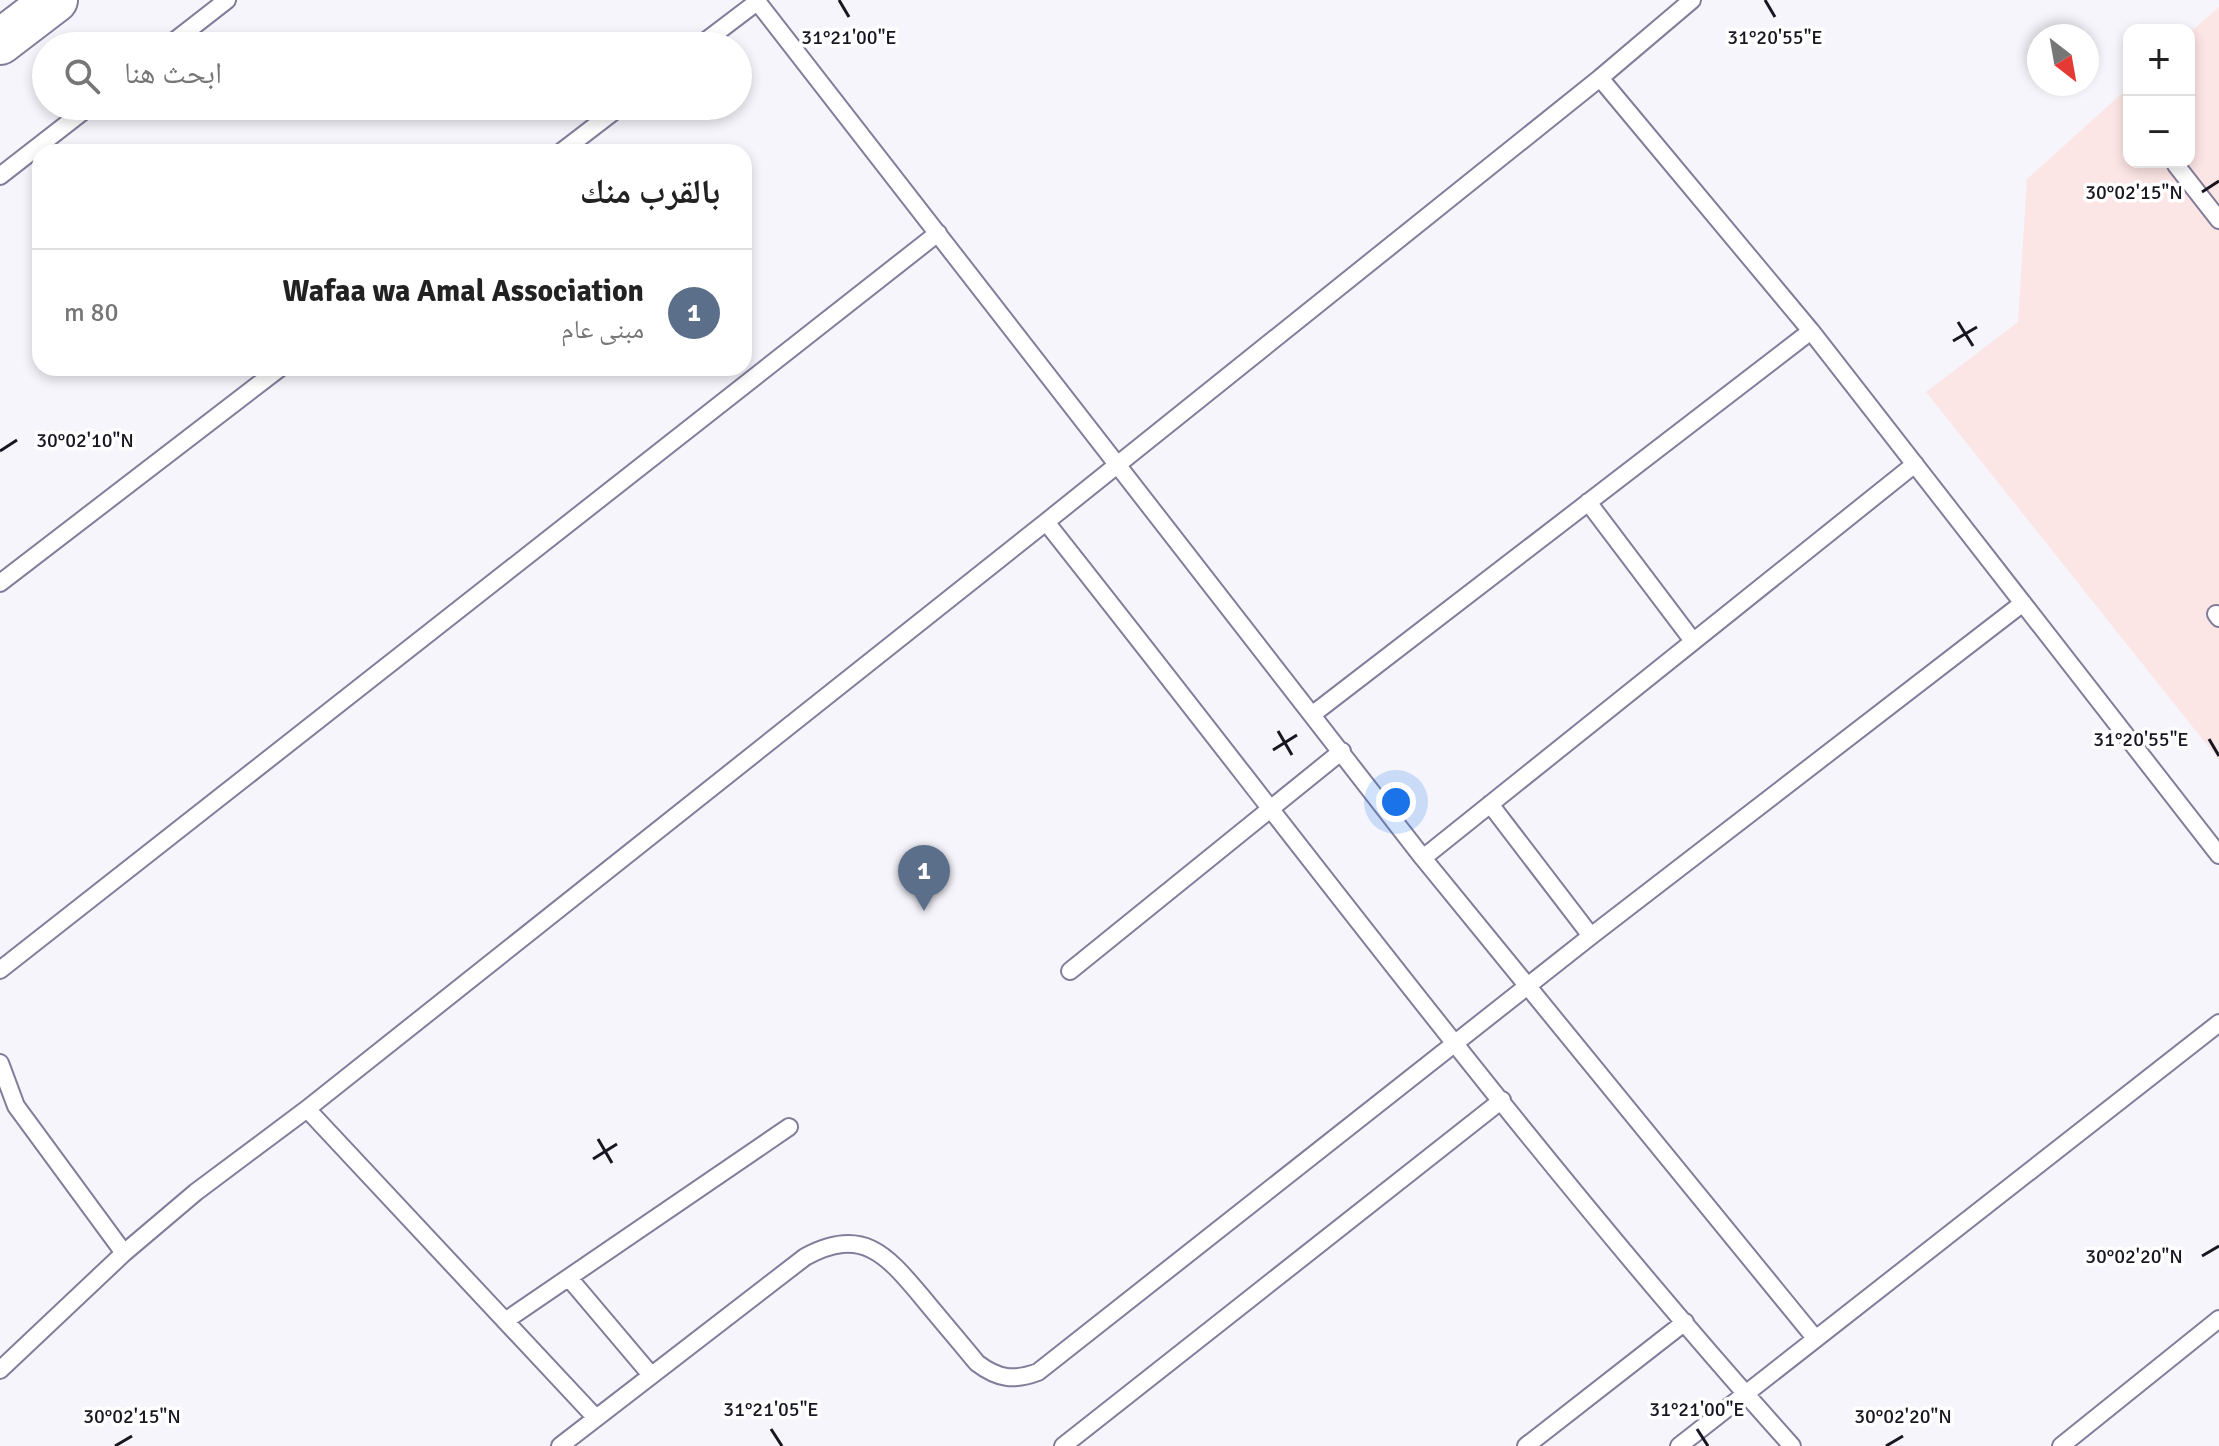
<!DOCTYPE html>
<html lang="ar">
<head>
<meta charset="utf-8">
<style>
	:root { --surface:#fff; --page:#f6f6f6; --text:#222; --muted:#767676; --line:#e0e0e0; --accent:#2563eb }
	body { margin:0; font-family:Signika,"Noto Naskh Arabic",sans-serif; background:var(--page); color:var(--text); direction:rtl }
	.controls { position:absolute; right:24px; top:24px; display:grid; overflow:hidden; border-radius:16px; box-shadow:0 4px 12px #0003 }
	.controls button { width:72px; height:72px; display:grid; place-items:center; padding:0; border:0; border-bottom:2px solid var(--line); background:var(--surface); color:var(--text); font:40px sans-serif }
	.compass { position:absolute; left:2027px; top:24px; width:72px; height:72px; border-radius:50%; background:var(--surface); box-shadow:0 4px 12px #0003; rotate:149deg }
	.you { position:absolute; left:1396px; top:802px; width:28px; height:28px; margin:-20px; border:6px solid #fff; border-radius:50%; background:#1a73e8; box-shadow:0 0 0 12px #1a73e833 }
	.badge { display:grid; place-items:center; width:52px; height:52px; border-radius:50%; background:var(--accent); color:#fff; font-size:26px; font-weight:700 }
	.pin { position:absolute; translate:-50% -66px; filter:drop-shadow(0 2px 4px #0008) }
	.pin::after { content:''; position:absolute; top:42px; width:28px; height:24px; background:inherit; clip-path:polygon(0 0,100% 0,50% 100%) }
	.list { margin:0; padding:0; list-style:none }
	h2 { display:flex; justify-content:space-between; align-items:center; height:104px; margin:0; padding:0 32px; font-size:34px }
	h2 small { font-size:26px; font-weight:400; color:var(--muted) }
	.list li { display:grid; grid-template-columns:52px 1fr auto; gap:24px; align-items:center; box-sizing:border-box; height:128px; padding:0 32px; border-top:2px solid var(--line) }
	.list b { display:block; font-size:30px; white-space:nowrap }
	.list p { margin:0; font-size:26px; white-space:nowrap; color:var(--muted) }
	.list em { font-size:26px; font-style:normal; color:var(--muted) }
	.icon { flex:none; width:44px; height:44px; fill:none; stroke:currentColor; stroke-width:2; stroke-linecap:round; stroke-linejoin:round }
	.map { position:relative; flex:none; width:2219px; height:1446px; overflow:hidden; direction:ltr }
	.search { position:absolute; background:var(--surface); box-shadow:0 4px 12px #0003; left:32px; top:32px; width:720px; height:88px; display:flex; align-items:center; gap:20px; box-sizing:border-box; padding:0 28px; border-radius:44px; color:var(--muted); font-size:30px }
	.panel { position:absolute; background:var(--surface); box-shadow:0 4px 12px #0003; left:32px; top:144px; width:720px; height:232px; border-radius:24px; direction:rtl }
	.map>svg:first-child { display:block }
	.industrial { fill:#fce6e5 }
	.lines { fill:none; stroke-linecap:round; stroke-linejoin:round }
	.lane-casing { stroke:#837d9a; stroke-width:20 }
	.secondary-casing { stroke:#837d9a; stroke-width:48 }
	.lane { stroke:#fff; stroke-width:16 }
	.secondary { stroke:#fff; stroke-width:44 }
	.ticks { fill:none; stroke:#181621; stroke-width:3 }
	.ticks-label { font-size:20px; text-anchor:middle; fill:#181621; stroke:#fff; stroke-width:7; stroke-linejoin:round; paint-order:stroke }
</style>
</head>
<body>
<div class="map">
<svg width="2219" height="1446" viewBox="0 0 2219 1446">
	<rect width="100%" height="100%" fill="#f6f5fc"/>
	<path class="industrial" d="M2219,7V760L1926,392L2018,322L2027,179L2129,87V162H2189V33Z"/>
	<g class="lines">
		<defs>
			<path id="lane" d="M756,0L1423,858L1815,1338
				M168,46L227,0
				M699,46L757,2
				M1600,78L1811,331L2219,855
				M561,152L621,106
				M2176,165L2219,220
				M0,176L90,106
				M1588,502L1693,641
				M1046,522C1292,832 1528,1152 1792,1446
				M0,583L280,368
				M2216,614L2219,618
				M1313,714L1811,331
				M1490,804L1591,936
				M1423,858L1915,464
				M0,970L938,233
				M1070,971L1342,751
				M0,1063L16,1106L124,1253
				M307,1109L596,1418
				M569,1278L651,1375
				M505,1321L789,1127
				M0,1370L124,1253L196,1192L307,1109L1046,522L1600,78L1692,0
				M560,1446L805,1257C862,1226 886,1254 922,1297C940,1319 959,1341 977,1363C998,1379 1014,1381 1038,1372L1591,936L2023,603
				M1063,1446L1502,1100
				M1526,1446L1685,1322
				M1679,1446L2219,1023
				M2061,1446L2219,1319"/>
			<path id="secondary" d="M0,42L55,0"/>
		</defs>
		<use href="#lane" class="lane-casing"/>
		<use href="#secondary" class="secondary-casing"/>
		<use href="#lane" class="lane"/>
		<use href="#secondary" class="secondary"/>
	</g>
	<path class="ticks" d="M839,0L849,17M1765,0L1775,17M2202,192L2219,181M1958,322L1973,346M1953,341L1977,327M0,451L17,440M1278,731L1292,755M2209,739L2219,756M1273,750L1297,735M598,1139L612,1163M593,1159L617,1144M2202,1256L2219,1246M771,1429L782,1446M1697,1429L1708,1446M115,1446L132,1436M1886,1446L1903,1436"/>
	<g class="ticks-label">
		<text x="849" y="44">31°21'00"E</text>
		<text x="1775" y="44">31°20'55"E</text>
		<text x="2134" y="199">30°02'15"N</text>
		<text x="85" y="447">30°02'10"N</text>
		<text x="2141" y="746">31°20'55"E</text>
		<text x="2134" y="1263">30°02'20"N</text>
		<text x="771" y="1416">31°21'05"E</text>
		<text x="1697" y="1416">31°21'00"E</text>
		<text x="132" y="1423">30°02'15"N</text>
		<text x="1903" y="1423">30°02'20"N</text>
	</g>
</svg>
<div class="controls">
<button>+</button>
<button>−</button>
</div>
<svg class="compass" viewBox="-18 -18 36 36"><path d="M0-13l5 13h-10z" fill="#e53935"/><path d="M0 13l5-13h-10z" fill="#767676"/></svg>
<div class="you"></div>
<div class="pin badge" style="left:924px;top:911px;background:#5c6f8a">1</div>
<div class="search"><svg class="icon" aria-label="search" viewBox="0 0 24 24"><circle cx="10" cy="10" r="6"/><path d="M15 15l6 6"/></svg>ابحث هنا</div>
<section class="panel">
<h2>بالقرب منك<small></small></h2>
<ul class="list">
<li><span class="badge" style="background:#5c6f8a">1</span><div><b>Wafaa wa Amal Association</b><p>مبنى عام</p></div><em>80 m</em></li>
</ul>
</section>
</div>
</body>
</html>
